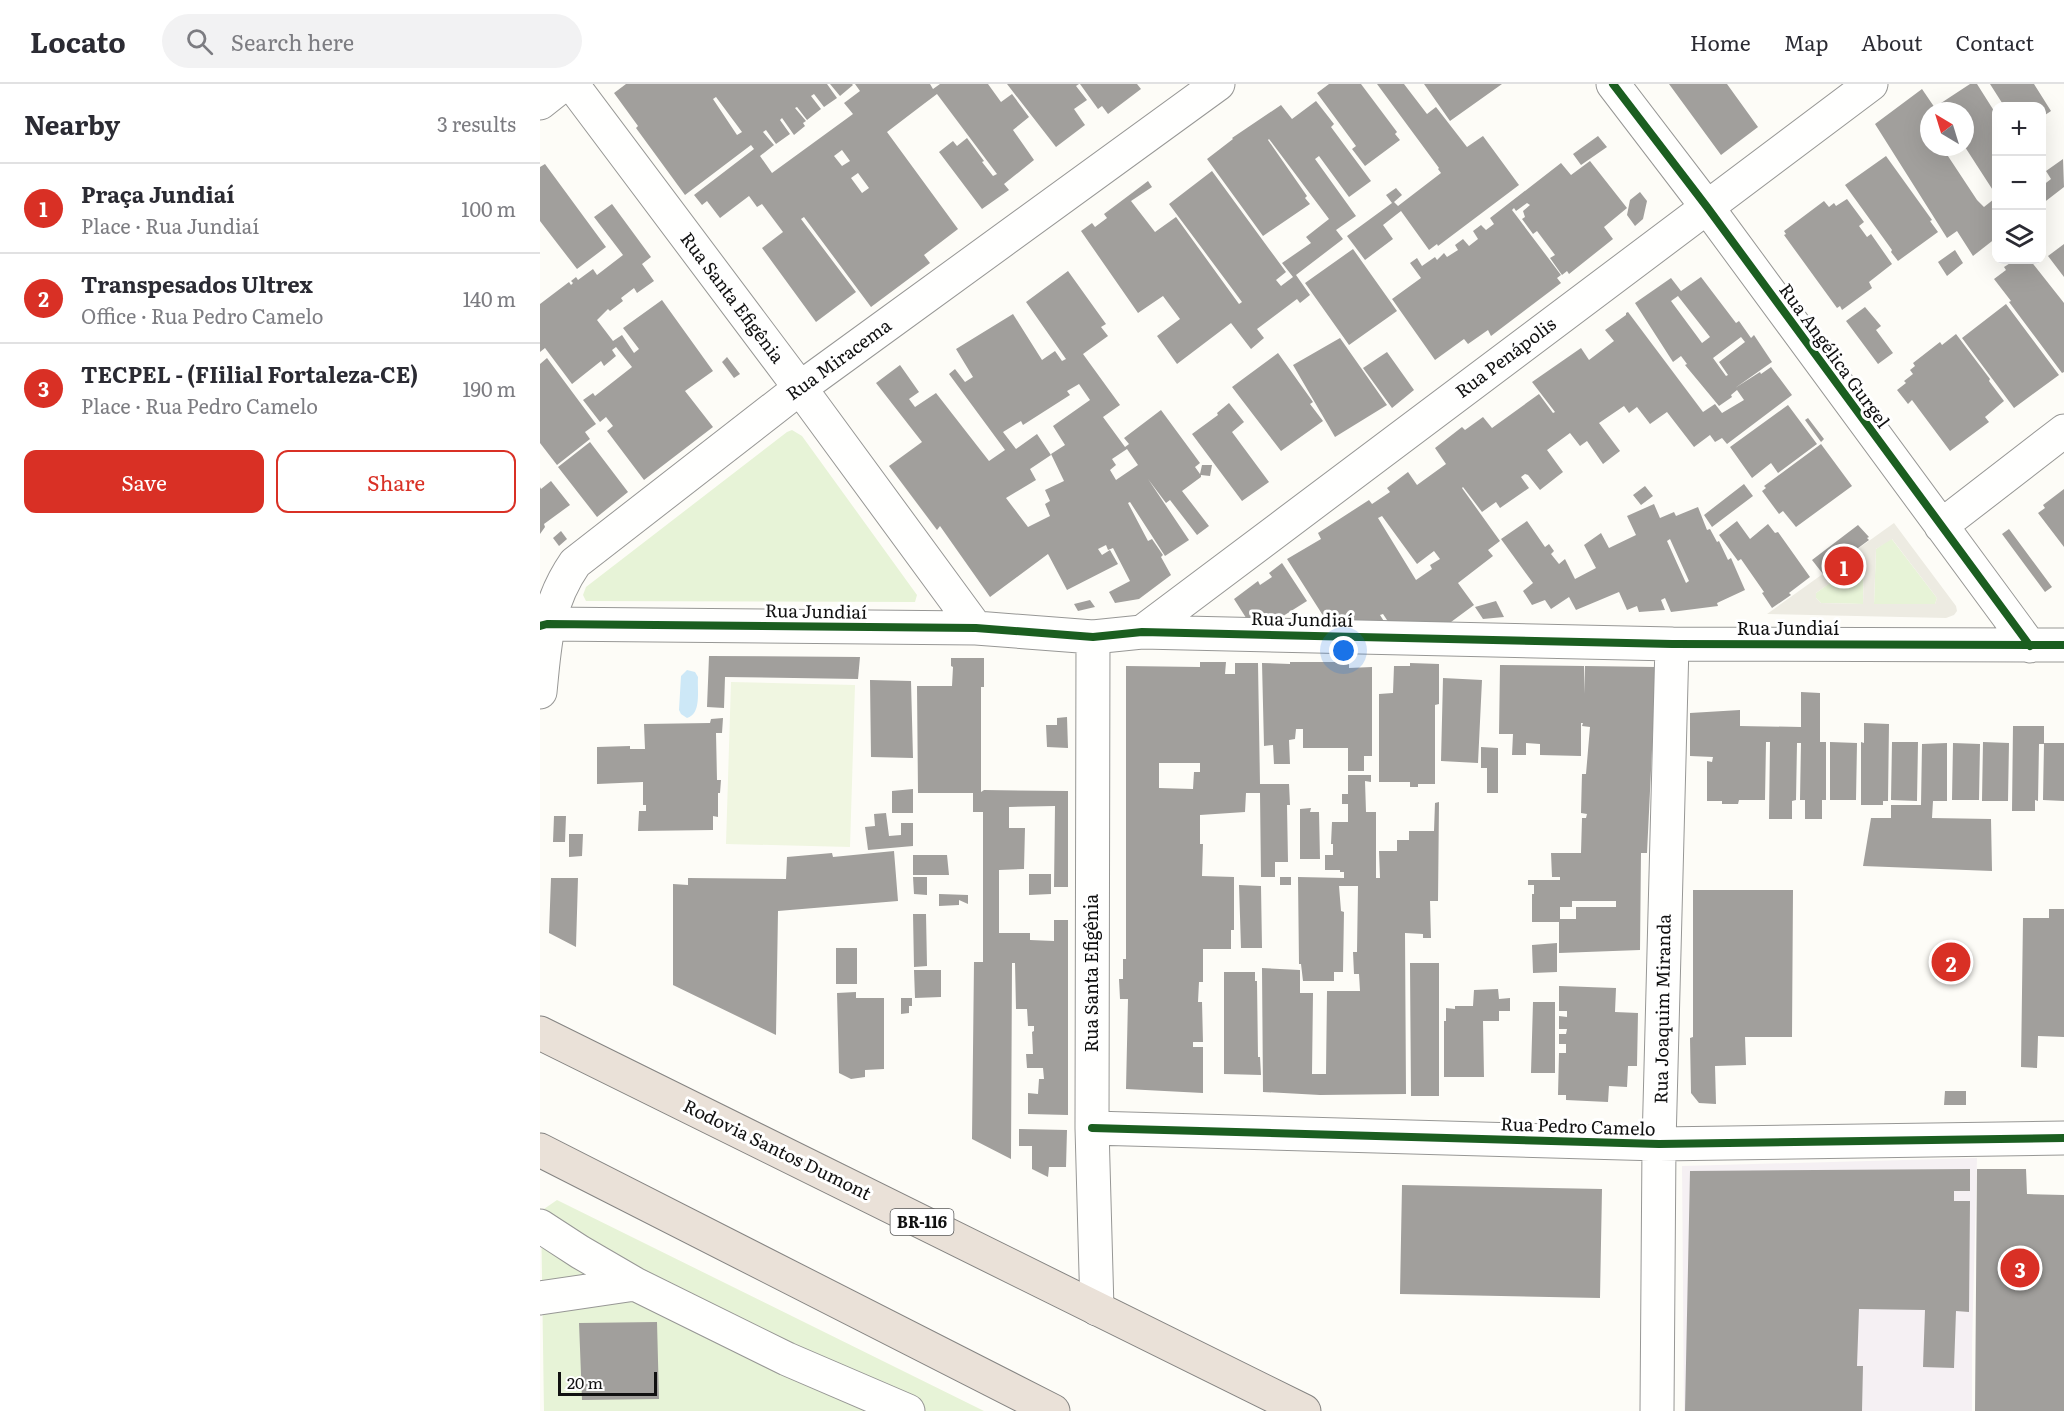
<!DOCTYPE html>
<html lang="en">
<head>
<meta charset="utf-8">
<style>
	:root { --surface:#fff; --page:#f2f2f3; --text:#2b2b33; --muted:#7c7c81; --line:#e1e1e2; --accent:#d93025 }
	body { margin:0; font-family:Literata,serif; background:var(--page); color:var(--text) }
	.controls { position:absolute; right:18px; top:18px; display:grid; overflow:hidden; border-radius:12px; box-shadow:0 6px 24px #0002 }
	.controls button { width:54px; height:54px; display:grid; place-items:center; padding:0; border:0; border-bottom:2px solid var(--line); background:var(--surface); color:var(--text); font:30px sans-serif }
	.compass { position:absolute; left:1380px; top:18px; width:54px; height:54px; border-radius:50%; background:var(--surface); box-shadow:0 6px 24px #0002; rotate:322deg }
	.scale { position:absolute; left:18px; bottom:15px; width:99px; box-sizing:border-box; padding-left:6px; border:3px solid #111; border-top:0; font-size:16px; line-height:21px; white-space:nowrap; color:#111; -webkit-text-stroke:4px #fff; paint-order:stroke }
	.you { position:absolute; left:804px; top:567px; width:21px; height:21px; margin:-15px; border:4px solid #fff; border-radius:50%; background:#1a73e8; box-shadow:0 0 0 9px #1a73e833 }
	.badge { display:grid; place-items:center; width:39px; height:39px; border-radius:50%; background:var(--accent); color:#fff; font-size:20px; font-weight:700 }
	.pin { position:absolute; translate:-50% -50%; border:3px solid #fff; box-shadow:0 2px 6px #0006 }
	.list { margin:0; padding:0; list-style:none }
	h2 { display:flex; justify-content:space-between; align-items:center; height:78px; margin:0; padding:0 24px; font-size:26px }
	h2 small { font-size:20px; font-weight:400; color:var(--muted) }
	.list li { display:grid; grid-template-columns:39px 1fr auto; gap:18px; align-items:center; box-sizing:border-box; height:90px; padding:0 24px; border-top:2px solid var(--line) }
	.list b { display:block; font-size:22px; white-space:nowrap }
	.list p { margin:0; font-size:20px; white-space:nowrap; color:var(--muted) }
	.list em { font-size:20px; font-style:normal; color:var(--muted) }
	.actions { display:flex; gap:12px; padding:18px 24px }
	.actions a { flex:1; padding:14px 0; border:2px solid var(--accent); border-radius:12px; text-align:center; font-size:21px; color:var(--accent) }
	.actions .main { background:var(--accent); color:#fff }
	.icon { flex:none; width:33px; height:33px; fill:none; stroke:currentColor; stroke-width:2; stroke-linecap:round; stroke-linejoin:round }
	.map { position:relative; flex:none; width:1524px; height:1327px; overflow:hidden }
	header { display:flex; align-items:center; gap:36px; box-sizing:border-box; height:84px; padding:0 30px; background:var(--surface); border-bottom:2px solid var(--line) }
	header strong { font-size:28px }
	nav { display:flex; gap:33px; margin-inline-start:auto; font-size:21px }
	.search { width:420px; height:54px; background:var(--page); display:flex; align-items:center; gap:15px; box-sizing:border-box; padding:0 21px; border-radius:33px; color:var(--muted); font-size:22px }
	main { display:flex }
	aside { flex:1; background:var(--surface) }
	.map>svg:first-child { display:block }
	.industrial { fill:#f5f0f3 }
	.green { fill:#e7f3d7 }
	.pitch { fill:#f0f6e1 }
	.plaza { fill:#edebe2; fill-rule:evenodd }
	.water { fill:#cde8f7 }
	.building { fill:#a19f9c; fill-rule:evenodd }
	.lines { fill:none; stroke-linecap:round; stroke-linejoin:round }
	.minor-casing { stroke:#979795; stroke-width:35 }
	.highway-casing { stroke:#858482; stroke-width:35 }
	.minor { stroke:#fffffe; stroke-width:33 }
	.highway { stroke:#eae1d8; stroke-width:33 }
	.cycleway-casing { stroke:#fff; stroke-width:11 }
	.cycleway { stroke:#1b5e20; stroke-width:8 }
	.labels { text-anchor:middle; stroke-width:6; stroke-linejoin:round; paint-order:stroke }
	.shield { fill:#fff; stroke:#585858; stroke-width:1.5 }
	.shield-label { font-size:16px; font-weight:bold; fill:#111 }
	.street-label { font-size:18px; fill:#111; stroke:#fff }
</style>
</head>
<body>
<header>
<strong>Locato</strong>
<div class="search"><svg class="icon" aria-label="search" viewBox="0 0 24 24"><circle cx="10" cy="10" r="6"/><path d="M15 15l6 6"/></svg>Search here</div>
<nav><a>Home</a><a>Map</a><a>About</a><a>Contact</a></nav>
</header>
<main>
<aside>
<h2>Nearby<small>3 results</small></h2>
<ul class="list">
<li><span class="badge">1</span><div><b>Praça Jundiaí</b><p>Place · Rua Jundiaí</p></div><em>100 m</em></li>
<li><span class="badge">2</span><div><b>Transpesados Ultrex</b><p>Office · Rua Pedro Camelo</p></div><em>140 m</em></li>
<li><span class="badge">3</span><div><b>TECPEL - (FIilial Fortaleza-CE)</b><p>Place · Rua Pedro Camelo</p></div><em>190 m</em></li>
</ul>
<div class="actions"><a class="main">Save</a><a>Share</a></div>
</aside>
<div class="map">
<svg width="1524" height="1327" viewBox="0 0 1524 1327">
	<rect width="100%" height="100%" fill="#fdfcf7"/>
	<path class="industrial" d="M1437,1074L1432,1260V1327H1144L1142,1082Z"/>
	<path class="green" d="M252,346L262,352L377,511L375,518L46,517L43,511L46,503L247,348Z
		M1351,454L1397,514L1395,520H1334L1336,465Z
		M1324,474L1323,520L1281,519L1276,514V509Z
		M17,1116L444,1327H4L1,1127Z"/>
	<path class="pitch" d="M191,598L315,601L310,763L186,760Z"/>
	<path class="plaza" d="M1354,439L1416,522L1417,527L1414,531L1406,534L1227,530ZM1352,455L1397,514L1395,520H1334L1336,465ZM1324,475L1323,520L1281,519L1276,514V509Z"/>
	<path class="water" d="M147,586L155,588L158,593C157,606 162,630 147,634L141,630L139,626L141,592Z"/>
	<path class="building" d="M86,0H287L297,14L284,23L274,10L271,12L281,25L267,36L257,23L255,24L266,37L263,39L265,42L254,51L242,34L240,36L250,50L236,60L226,46L223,48L234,61L220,72L232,89L313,30L304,19L320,7L315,0H390L393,5L400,0H448L461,18L472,10L489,33L473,46L494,76L464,100L469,106L442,125L399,68L413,57L417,62L427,54L444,77L442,78L453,92L457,90L397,10L385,19L347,48L418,145L384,171L390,179L331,223L264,133L261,135L316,208L276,238L222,164L243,148L222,120L217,123L209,112L180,134L167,117L162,121L154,111L214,65L211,61L145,111L96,44L98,42L74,9ZM176,13L202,48L197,51L173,15ZM302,66L310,77L302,82L294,72ZM318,89L329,104L322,109L311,94Z
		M290,0H312L313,1L300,12Z
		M467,0H539L536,2L547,16L534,25L545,41L516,63Z
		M540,0H597L601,5L568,30L562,22L558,25Z
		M789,0H821L857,48L855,50L860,56L825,82L812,65L816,62L777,9Z
		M837,0H864L887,30L896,23L927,63L943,52L979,101L898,162L897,160L889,166L861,127L843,141L853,155L825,176L807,152L852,119L846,111L856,104L862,111L854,118L858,122L901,89L898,85L899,84Z
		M884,0H962L910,37Z
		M1129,0H1187L1218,43L1181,71Z
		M1430,0H1437L1456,30V111L1425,63V27H1402L1398,21Z
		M1450,0H1494L1511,27L1502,33V22H1464Z
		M1382,5L1397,27H1389V63H1402L1437,116L1444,123L1454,115L1456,118V154L1433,172L1417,147L1407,154L1335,40Z
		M776,17L794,40L791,43L831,97L809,113L779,72L775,75L816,132L796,146L803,155L756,191L770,211L760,219L757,215L717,245L724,254L711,265L691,239L637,280L617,252L640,235L623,212L598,229L541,147L552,139L555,143L567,134L564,130L608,97L612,103L591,117L615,148L636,133L699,220L702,218L629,120L672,87L746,188L736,196L741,202L753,193L742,179L771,159L766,153L789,135L729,55L728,56L767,112L765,114L770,120L723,152L667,75L693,55L692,54L741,21L752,35Z
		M1058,52L1067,63L1041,81L1033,70Z
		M1346,72L1392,136L1390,137L1398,148L1358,177L1351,168L1352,166L1305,101Z
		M1523,75L1524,103L1502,120V102L1511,95L1506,87Z
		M1050,77L1087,124L1064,143L1073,155L1029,190L1027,187L1022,191L1010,174L1015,171L997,147L993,150L982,135L985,133L983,127L990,121L987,119L976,127L974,124L972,126L1021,191L1017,194L1021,199L951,252L948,246L928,260L924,255L895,276L852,215L881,194L870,179L877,174L882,182L895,173L897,176L904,169L907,173L918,166L915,161L923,155L929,162L938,155L933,147L941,141L946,146L954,140L950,134L1021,79L1031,91Z
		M5,80L66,163L37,185L0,137V83Z
		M1100,108L1107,117L1103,135L1095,142L1087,131L1090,116Z
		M1307,115L1324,138L1319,142L1327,153L1331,150L1352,180L1329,198L1332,204L1302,226L1300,222L1297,224L1244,151L1246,150L1244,147L1284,117L1289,123L1294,119L1296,122Z
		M72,120L111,173L102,180L114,197L97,209L94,204L81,214L83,217L70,227L68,225L57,236L73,257L82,251L94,269L99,265L83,244L122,216L173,287L145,307L173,343L104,396L67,347L73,342L66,333L60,338L43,316L53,309L55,312L92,283L76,263L72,266L76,272L64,282L61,277L32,300L5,264L0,268V220L29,198L31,201L33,199L31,197L36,193L38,196L53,185L57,191L83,171L54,133Z
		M1524,160V193L1508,172Z
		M813,165L857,227L809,261L765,199Z
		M1415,166L1423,179L1407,192L1398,178Z
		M1475,176H1490L1524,219V288L1522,289L1469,218L1471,217L1454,195L1466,186L1464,183Z
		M528,187L566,240L561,243L568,252L543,270L580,321L563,333L585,363L589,360L584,354L621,326L660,379L655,383L660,390L662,381H672L670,392L661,391V393L642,407L669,442L657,451L630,416L626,419L608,395L649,456L625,472L590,418L588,419L608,457L612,455L623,471L621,473L631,491L599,515L575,519L569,508L590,497L573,464L568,466L566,461L558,465L562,471L570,466L578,480L527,506L508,470L450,513L400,442L397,446L349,382L382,358L336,299L360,281L379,308L369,315L375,323L396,309L449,377L465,366L409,290L415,285L425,298L433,293L416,265L473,230L502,276L515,267L522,277L526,275L486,218ZM539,300L550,316L513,342L525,361L511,370L524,397L505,406L510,417L505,420L510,432L488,443L466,414L496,396L490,385L511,371L497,350L476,365L463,348L481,337L483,341L530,311L527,307ZM587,365L598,381L576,396L570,386L576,381L572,375Z
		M1161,193L1196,239L1199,237L1211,254L1214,251L1232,278L1195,304L1220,288L1221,290L1231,283L1252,311L1187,360L1182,354L1175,358L1170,351L1154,363L1127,328L1110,340L1097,323L1089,329L1084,322L1059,339L1080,367L1063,380L1047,357L1040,362L1030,349L1007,366L1023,388L1000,406L988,391L985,390L981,393L989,404L960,424L956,418L942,428L923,403L922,404L960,457L948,466L953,472L918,499L934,521L911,538L886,540L885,538L880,541L851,542L843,530L840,531L847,542L789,541L747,475L781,455L778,449L829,416L832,420L850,408L847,404L868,388L877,401L906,380L895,364L922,343L925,346L943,333L952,344L999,310L1013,329L1015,328L992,298L1041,264L1049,276L1074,257L1065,246L1086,231V229L1088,228L1163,328L1175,320L1182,329L1204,316L1197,306L1191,311L1192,313L1179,322L1145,281L1147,280L1141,272L1133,278L1095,219L1131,194L1141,207ZM1138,212L1170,253L1162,259L1131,217ZM1201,253L1205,258L1179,278L1188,291L1186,292L1173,274ZM842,432L877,480L894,467L900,475L890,481L892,485L876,496L838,434Z
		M1466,220L1519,291L1474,324L1422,254Z
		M1325,223L1341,242L1336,246L1353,269L1338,280L1306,237Z
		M1416,250L1450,295L1449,297L1464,317L1445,333L1449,338L1410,367L1372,316L1368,320L1357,306L1366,299L1364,297L1373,290L1370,286L1375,282L1373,279L1400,258L1402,261Z
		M800,254L847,321L795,353L753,281Z
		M847,268L874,306L852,324L823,284Z
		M738,269L773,318L770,320L783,337L741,367L692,303Z
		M187,273L200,290L194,294L182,278Z
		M7,274L56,340L45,348L50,355L17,381L0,359V280Z
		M689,319L704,338L692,348L729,398L702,417L652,350L678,331L677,329Z
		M1248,321L1277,360L1238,389L1231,379L1212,394L1190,363Z
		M1268,334L1284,355L1281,358L1265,336Z
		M50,358L88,408L57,433L18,383Z
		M1281,360L1312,402L1256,443L1243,427L1239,430L1222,407L1226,404L1224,402Z
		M11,397L30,421L4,440L5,443L0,450V403L1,405Z
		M1204,400L1213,412L1172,443L1164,431Z
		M1105,402L1113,412L1101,421L1093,411Z
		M1524,405V463L1498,429L1505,424L1503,421Z
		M1114,420L1120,434L1134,428L1136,432L1158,423L1167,446L1170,445L1177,458L1179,457L1188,476L1191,474L1205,506L1177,519L1178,522L1131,528L1125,514L1121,516L1125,526L1099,528L1097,522L1087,526L1079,508L1036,526L1029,513L1011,525L1005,516L992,521L983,507L993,499L961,455L987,437L1005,463L1009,460L1014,467L1011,470L1019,480L1025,475L1035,495L1056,484L1044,461L1061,449L1069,464L1096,451L1087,432ZM1130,455L1149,497L1146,499L1127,457Z
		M1197,437L1210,455L1228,440L1235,449L1238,448L1270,493L1249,509L1251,511L1232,524L1222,509L1224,508L1201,475L1198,477L1179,451Z
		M1318,441L1329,453L1327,454L1329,456L1283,490L1272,476Z
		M1469,445L1512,503L1505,508L1462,450Z
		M21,447L27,455L19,462L13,454Z
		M742,479L767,517L732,539L710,540L694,515L718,497L720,501L732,493L729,489Z
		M550,516L555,523L538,527L534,520Z
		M956,517L964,533L943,535L935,523Z
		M169,572L320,573L318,595L185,593L184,624L167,623Z
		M411,574H444V603H441V708L444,706L528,707V803H514L515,722L469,723V744H485L484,785L459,786V849H490V856L514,857V836H528V1031L488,1030V1009L498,1010L499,995H504L503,984H487L486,970H493L492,948L494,947V942H488L487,925H476L475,879H472L471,1075L432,1055L434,878H443V728H433V709H378L377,602H412L413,583L411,582Z
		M660,578H686L685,590H695V579H718L720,700H749L750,721H747L748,778H735V793H721L720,709H706L705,728L660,731V760H663L662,792L694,793V846H691V865H663V898H659L658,918H662L663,958H653V963H663V1009L586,1005L588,915H580L579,895H583V875H586V582L660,583ZM619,679H660V688H654L653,705L619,704Z
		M750,578H809V584L832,583V672H824V687H808V664H763V645H756L755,655L749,656L750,680H734L733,661L724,662L722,579L750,580Z
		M870,579L899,580V620L895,621V700H878V703H870V698H839V610L853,609L854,582H870Z
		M960,581L1044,582V610L1045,582L1116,583L1107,769H1101L1100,866L1019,869V838H992V810H994V801H988V796H1020V793H1012L1011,769H1041L1042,734H1046L1047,730L1041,729L1042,690H1046L1050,643L1042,642L1043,639H1041V672L1000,671V660L986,659V671H972L973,650H959ZM1032,817H1076V823H1036V835H1020V823H1032Z
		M903,594L942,596L938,679L901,677Z
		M330,596L371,597L373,674L331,673Z
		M1261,608L1280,609V658H1286V716H1282V735H1265V716H1260L1261,659H1257L1256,716L1252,717V735H1229L1230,658H1226L1225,716H1199L1198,720H1182V717H1167V677L1172,678L1173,673L1150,672V629L1200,626V642L1261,643Z
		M527,633L528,664L507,663L506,641H517V634Z
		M183,634L182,649H176L177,696H181L180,709H178V733L173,732V746L98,747L99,727H106V721H103V698L57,700V663L90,662V665H105L104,640L170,639L171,635Z
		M1324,639L1349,640L1348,717H1343V721H1321V658L1324,659Z
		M1473,642H1504V659H1524V717L1503,716L1504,660H1499L1498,717L1495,716V727H1472Z
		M1290,658L1317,659L1316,716H1290Z
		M1352,658H1378L1377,717L1351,716Z
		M1443,658L1469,659L1468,717H1442Z
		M1407,659V717H1393L1392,734L1451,735L1452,787L1323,782L1331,734H1351V721H1381L1382,660Z
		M1413,659L1440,660L1439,716H1412Z
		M941,663L958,664V709H947V684H941Z
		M808,691H831V698L825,697L826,728H836V794H840L839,767H857V756H869V747H894L895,719L899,718L898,817H890L891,854H883V850L865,849L866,1010L780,1011L723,1008L722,884L760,886V909H773L772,990H786L787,907H820L819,890H814L813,868H817L818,802H799L801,827L804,828L803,888H794V897H763L761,880H759L758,793L804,794V788H800V786H785V771H793V760H791L792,738H808V720H802V710H808Z
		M373,705V729H352V707Z
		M771,724L770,728H779L780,775H760V725Z
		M346,729L349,752L361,751V739H373V762L328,766L325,743L335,742L334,730Z
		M14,732H26L25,758H13Z
		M29,750H43L42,772L29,773Z
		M354,767L358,817L238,827L236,951L133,901V800L148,801V794L246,795L247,773L292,769L293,773Z
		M373,771H407L409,791H373Z
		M489,790H511V810L489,811Z
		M373,793H387V811L374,810Z
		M740,793H751V801H740Z
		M11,794H38L36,863L9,849Z
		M699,801L721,802L722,864H701Z
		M1153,806H1253L1252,953H1205L1206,981L1175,982L1176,1020L1159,1019L1151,1009L1150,954L1153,953Z
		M399,810L428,811V820L419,816V821L399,822Z
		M1509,825H1524V953L1498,952L1497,984L1481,983L1483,834H1509Z
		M373,830H386L387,882L374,883Z
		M1017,859V888L993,889L992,861Z
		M296,864H317V900H296Z
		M870,879H899V1012H871Z
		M374,886H401V913L375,914Z
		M684,888H715V897H717L718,973H720L721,991L684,990Z
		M1019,902L1076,904L1075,928L1098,929L1097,982H1088L1087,1003L1069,1002L1068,1018L1026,1016V1011H1018L1019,969H1026V960H1019V950H1026L1027,945H1019V932L1027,933V927H1019Z
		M958,905L959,915L970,914V927H959V937H943L944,993H904V937H906V924L915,925V922H933L934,906Z
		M316,908V914H344V985L325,986V993L311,995L299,989L297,909Z
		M361,914H372V922H369V929L361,930Z
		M993,918H1015V989H991Z
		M1405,1007H1426V1021H1404Z
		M479,1045L527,1046L526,1083H509L508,1093L492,1085V1062H479Z
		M1430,1085V1107H1414V1117H1430L1429,1228L1416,1227L1414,1284L1383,1283L1385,1226L1319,1225L1317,1282H1323L1322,1327H1145L1150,1087Z
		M1437,1085H1486L1487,1110L1524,1111V1327H1435Z
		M862,1101L1062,1105L1060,1214L860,1210Z
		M117,1238L119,1315L42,1316L39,1239Z"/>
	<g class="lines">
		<defs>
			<path id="minor" d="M32,0L260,304L436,544
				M1073,0L1167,123L1490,562
				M0,19L24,0
				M1401,442L1524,347
				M0,542L7,540L436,544L553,553L602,548L1132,560L1524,561
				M602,548L1331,0
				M553,553L552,1044L557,1225
				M0,608C5,559 6,521 35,479L260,304L678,0
				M552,1044L1119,1060L1524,1054
				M0,1142L40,1168L95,1200L247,1275L368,1327
				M0,1214L95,1200
				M1117,1327L1119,1060L1132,560"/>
			<path id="highway" d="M0,949L764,1327
				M0,1066L513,1327"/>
		</defs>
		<use href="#minor" class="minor-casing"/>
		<use href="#highway" class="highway-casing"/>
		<use href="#minor" class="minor"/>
		<use href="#highway" class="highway"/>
		<defs>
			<path id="cycleway" d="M1073,0L1167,123L1490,562
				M0,542L7,540L436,544L553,553L602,548L1132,560L1524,561
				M552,1044L1119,1060L1524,1054"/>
		</defs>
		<use href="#cycleway" class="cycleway-casing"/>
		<use href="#cycleway" class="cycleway"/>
	</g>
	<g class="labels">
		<rect class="shield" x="350.5" y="1125" width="63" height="26" rx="4.5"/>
		<g class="shield-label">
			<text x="382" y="1144">BR-116</text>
		</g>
		<g class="street-label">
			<text transform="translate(192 214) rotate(53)" y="6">Rua Santa Efigênia</text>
			<text transform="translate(1294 272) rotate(54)" y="6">Rua Angélica Gurgel</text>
			<text transform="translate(966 274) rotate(-37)" y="6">Rua Penápolis</text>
			<text transform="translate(299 276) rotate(-36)" y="6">Rua Miracema</text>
			<text transform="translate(276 528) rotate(1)" y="6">Rua Jundiaí</text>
			<text transform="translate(762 536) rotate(1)" y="6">Rua Jundiaí</text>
			<text x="1248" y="551">Rua Jundiaí</text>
			<text transform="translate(552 889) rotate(-90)" y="6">Rua Santa Efigênia</text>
			<text transform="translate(1123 925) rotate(-89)" y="6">Rua Joaquim Miranda</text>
			<text transform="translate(1038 1043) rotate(2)" y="6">Rua Pedro Camelo</text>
			<text transform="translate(237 1066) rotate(26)" y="6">Rodovia Santos Dumont</text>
		</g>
	</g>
</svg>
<div class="controls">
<button>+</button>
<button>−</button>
<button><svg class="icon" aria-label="layers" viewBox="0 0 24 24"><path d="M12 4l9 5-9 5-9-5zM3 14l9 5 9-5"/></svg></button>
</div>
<svg class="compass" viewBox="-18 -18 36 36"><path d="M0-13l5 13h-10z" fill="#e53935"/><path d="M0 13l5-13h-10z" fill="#7c7c81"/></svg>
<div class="scale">20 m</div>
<div class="you"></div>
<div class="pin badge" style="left:1304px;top:482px">1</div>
<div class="pin badge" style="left:1411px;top:878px">2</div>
<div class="pin badge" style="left:1480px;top:1184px">3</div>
</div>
</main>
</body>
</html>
